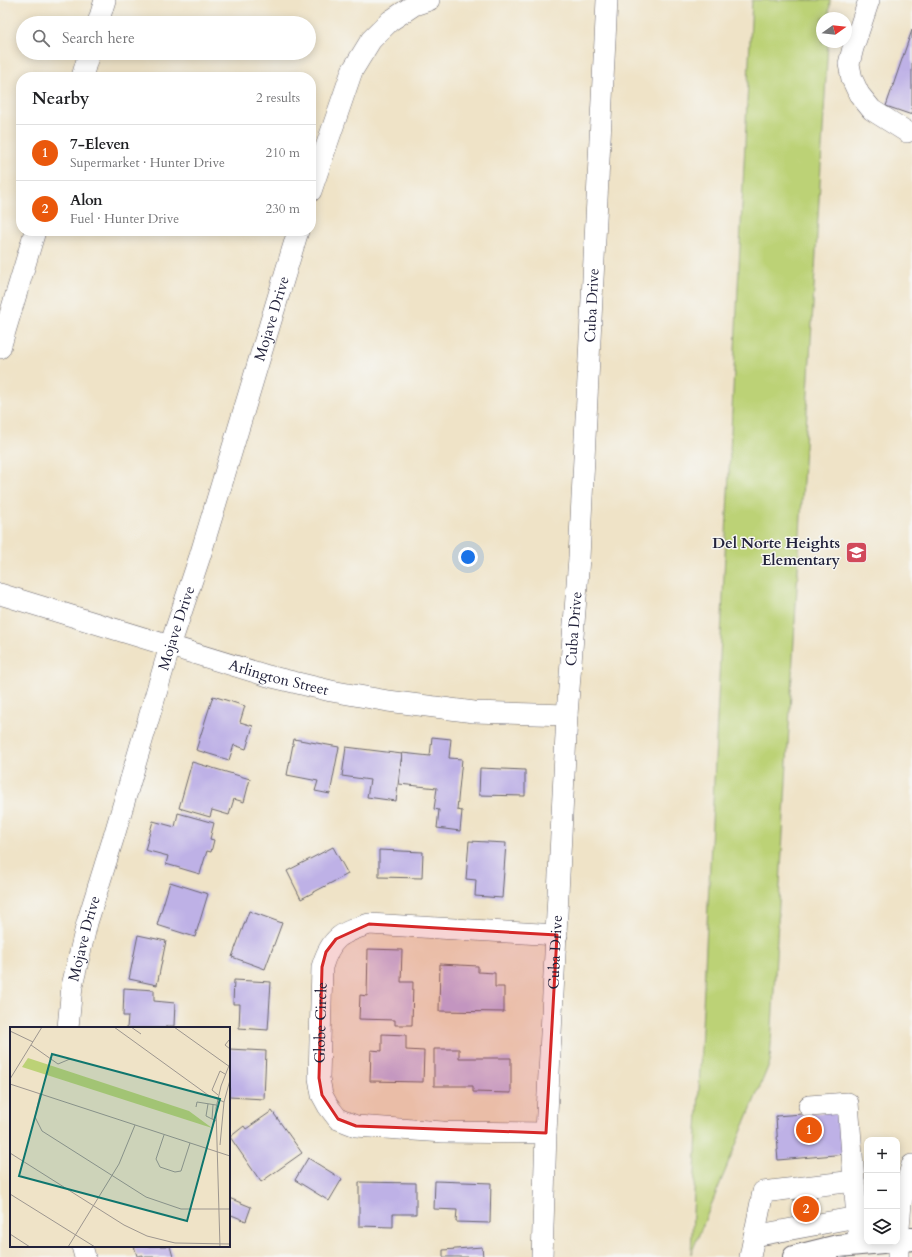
<!DOCTYPE html>
<html lang="en">
<head>
<meta charset="utf-8">
<style>
	:root { --surface:#fff; --page:#f2f2f2; --text:#202124; --muted:#757577; --line:#e0e0e0; --accent:#ea580c }
	body { margin:0; font-family:Cardo,serif; background:var(--page); color:var(--text) }
	.controls { position:absolute; right:12px; bottom:12px; display:grid; overflow:hidden; border-radius:8px; box-shadow:0 2px 10px #0003 }
	.controls button { width:36px; height:36px; display:grid; place-items:center; padding:0; border:0; border-bottom:1px solid var(--line); background:var(--surface); color:var(--text); font:20px sans-serif }
	.compass { position:absolute; left:816px; top:12px; width:36px; height:36px; border-radius:50%; background:var(--surface); box-shadow:0 2px 10px #0003; rotate:75deg }
	.you { position:absolute; left:468px; top:557px; width:14px; height:14px; margin:-10px; border:3px solid #fff; border-radius:50%; background:#1a73e8; box-shadow:0 0 0 6px #1a73e833 }
	.badge { display:grid; place-items:center; width:26px; height:26px; border-radius:50%; background:var(--accent); color:#fff; font-size:13px; font-weight:700 }
	.pin { position:absolute; translate:-50% -50%; border:2px solid #fff; box-shadow:0 1px 4px #0006 }
	.list { margin:0; padding:0; list-style:none }
	h2 { display:flex; justify-content:space-between; align-items:center; height:52px; margin:0; padding:0 16px; font-size:17px }
	h2 small { font-size:13px; font-weight:400; color:var(--muted) }
	.list li { display:grid; grid-template-columns:26px 1fr auto; gap:12px; align-items:center; box-sizing:border-box; height:56px; padding:0 16px; border-top:1px solid var(--line) }
	.list b { display:block; font-size:15px; white-space:nowrap }
	.list p { margin:0; font-size:13px; white-space:nowrap; color:var(--muted) }
	.list em { font-size:13px; font-style:normal; color:var(--muted) }
	.icon { flex:none; width:22px; height:22px; fill:none; stroke:currentColor; stroke-width:2; stroke-linecap:round; stroke-linejoin:round }
	.map { position:relative; flex:none; width:912px; height:1257px; overflow:hidden }
	.search { position:absolute; background:var(--surface); box-shadow:0 2px 10px #0003; left:16px; top:16px; width:300px; height:44px; display:flex; align-items:center; gap:10px; box-sizing:border-box; padding:0 14px; border-radius:22px; color:var(--muted); font-size:15px }
	.panel { position:absolute; background:var(--surface); box-shadow:0 2px 10px #0003; left:16px; top:72px; width:300px; height:164px; border-radius:16px }
	.map>svg:first-child { display:block }
	.green { fill:#bcd276; stroke:#6f7a58 }
	.building { fill:#beb1e6 }
	.lines { fill:none; stroke-linecap:round; stroke-linejoin:round }
	.minor-casing { stroke:#6a666c; stroke-width:22 }
	.major-casing { stroke:#6a666c; stroke-width:24 }
	.minor { stroke:#fff; stroke-width:21 }
	.major { stroke:#fff; stroke-width:22 }
	.marked { fill:#d62828; fill-opacity:0.2; stroke:#d62828; stroke-width:3; stroke-linejoin:round }
	.labels { text-anchor:middle; stroke-width:3; stroke-linejoin:round; paint-order:stroke }
	.street-label { font-size:15px; fill:#22223b; stroke:#f6f6f2 }
	.poi-label { font-size:15px; font-weight:bold; fill:#22223b; stroke:#f6f6f2; text-anchor:end }
	.inset-road { fill:none; stroke:#9d968f; stroke-width:1 }
	.view { fill:#0f766e; fill-opacity:0.15; stroke:#0f766e; stroke-width:2 }
	.inset-edge { fill:none; stroke:#22223b; stroke-width:2 }
</style>
</head>
<body>
<div class="map">
<svg width="912" height="1257" viewBox="0 0 912 1257">
	<rect width="100%" height="100%" fill="#f6f6f2"/>
	<filter id="ink" filterUnits="userSpaceOnUse"><feTurbulence type="fractalNoise" baseFrequency=".025" numOctaves="2"/><feDisplacementMap in="SourceGraphic" scale="8" xChannelSelector="R" yChannelSelector="G"/><feConvolveMatrix kernelMatrix="1 2 1 2 8 2 1 2 1" color-interpolation-filters="sRGB"/></filter>
	<filter id="wash" filterUnits="userSpaceOnUse"><feTurbulence type="fractalNoise" baseFrequency=".012" numOctaves="4" result="noise"/><feDisplacementMap in="SourceGraphic" scale="16" xChannelSelector="R" yChannelSelector="G"/><feGaussianBlur stdDeviation="0.9" result="paint"/><feColorMatrix in="noise" values="0 0 0 0 0 0 0 0 0 0 0 0 0 0 0 0 0 1.4 0 .05"/><feComposite in="paint" operator="in"/></filter>
	<g filter="url(#wash)">
		<rect width="100%" height="100%" fill="#efe3c7"/>
		<path class="green" d="M752,0H830L829,18H822V42H828L770,1062L691,1254Z"/>
		<g id="blocks">
			<path class="building" d="M912,30V115L886,106Z
				M213,696L245,706L240,722L253,726L246,749L234,745L229,760L196,750Z
				M432,737L451,739L449,758L462,759L457,810L462,811L460,831L437,828L439,810L434,809L437,788L399,784L402,753L430,756Z
				M294,739L339,747L330,794L315,791L318,781L287,775Z
				M346,747L402,754L396,801L367,797L370,780L342,776Z
				M192,762L250,779L244,802L234,799L229,815L212,810L210,817L179,808Z
				M480,768L525,770V796L479,795Z
				M178,813L214,823L210,839L214,840L211,852L207,851L200,874L166,864L168,856L145,850L153,821L175,827Z
				M469,841L506,843L502,898L475,896L476,880L466,879Z
				M333,847L348,874L301,899L287,871Z
				M379,850L423,852L422,878L379,877Z
				M170,882L208,894L195,937L157,925Z
				M249,911L282,923L265,969L232,957Z
				M138,935L166,941L157,985L129,979Z
				M368,949L402,950L401,982H413L412,1025H395V1020L359,1019L360,995L367,996Z
				M440,964L478,966V972L495,973V987H504V1012L439,1011Z
				M234,980L271,982L268,1030L239,1028L240,1004H233Z
				M124,988L154,990V1001L175,1003L174,1026H166V1028H127L128,1016H123Z
				M382,1034L406,1035V1050L424,1051L423,1082L370,1081L371,1050L382,1051Z
				M229,1049L266,1051L264,1099L229,1097Z
				M434,1049H459V1058H511V1093L473,1092V1086H434Z
				M272,1111L302,1153L261,1182L230,1137L244,1126L246,1129Z
				M840,1111L846,1154L778,1160L777,1150H778L776,1116Z
				M308,1158L342,1179L329,1201L295,1180Z
				M435,1181L491,1183L490,1223L456,1222L457,1210L434,1209Z
				M359,1182L416,1183V1214H393V1227L359,1226Z
				M229,1198L251,1207L246,1221L229,1214Z
				M816,1198L817,1218L796,1219L794,1199Z
				M134,1246H170L173,1257H143V1255L137,1256Z
				M482,1247L483,1257H443V1250Z"/>
		</g>
	</g>
	<g filter="url(#ink)">
		<use href="#blocks" fill-opacity="0" stroke="#6a666c" stroke-width="1"/>
		<g class="lines">
			<defs>
				<g id="minor">
					<path d="M869,0L853,48L849,64L852,79L859,94L872,110L907,132"/>
					<path d="M98,23L105,0"/>
					<path d="M82,77L89,53"/>
					<path d="M311,191L352,71L371,40L390,21L414,5L429,0"/>
					<path d="M0,348L35,231"/>
					<path id="s1" d="M0,594L268,676L331,691L388,701L474,712L567,715"/>
					<path id="s2" d="M68,1028L72,986L87,923L114,836L170,646L200,556L298,231"/>
					<path d="M809,1106L848,1103L859,1244"/>
					<path id="s3" d="M546,1133L443,1132L356,1126L338,1119L328,1106L322,1095L319,1078L322,967C331,937 341,933 369,924L557,935"/>
					<path d="M754,1236L857,1217"/>
					<path d="M82,1246L85,1257"/>
					<path id="s4" d="M542,1257L546,1133L567,715L579,558L607,0"/>
					<path d="M750,1257L763,1192L854,1181"/>
					<path d="M898,1257V1241L901,1203L912,1165"/>
				</g>
				<path id="major" d="M897,1241L912,1239
					M794,1257L838,1246L883,1242"/>
			</defs>
			<use href="#minor" class="minor-casing"/>
			<use href="#major" class="major-casing"/>
			<use href="#minor" class="minor"/>
			<use href="#major" class="major"/>
		</g>
	</g>
	<path class="marked" d="M369,924L557,935L546,1133L356,1126L338,1119L322,1095L319,1078L322,967L326,952L336,939Z"/>
	<defs>
		<symbol id="school-square" viewBox="-11 -11 22 22"><rect x="-9" y="-9" width="18" height="18" rx="4" fill="#d1495b" stroke="#f6f6f2"/><path d="M0-5L7-2L0 1L-7-2ZM-4 1L0 2.5L4 1V4Q0 6-4 4Z" fill="#fff"/></symbol>
	</defs>
	<g fill-rule="evenodd">
		<use href="#school-square" x="844" y="540" width="25" height="25"/>
	</g>
	<g class="labels">
		<g class="street-label">
			<text dy="5" stroke="none"><textPath href="#s4" startOffset="953">Cuba Drive</textPath></text>
			<text dy="5" stroke="none"><textPath href="#s2" startOffset="739">Mojave Drive</textPath></text>
			<text dy="5" stroke="none"><textPath href="#s2" startOffset="415">Mojave Drive</textPath></text>
			<text dy="5" stroke="none"><textPath href="#s4" startOffset="629">Cuba Drive</textPath></text>
			<text dy="5" stroke="none"><textPath href="#s1" startOffset="291">Arlington Street</textPath></text>
			<text dy="5" stroke="none"><textPath href="#s2" startOffset="91">Mojave Drive</textPath></text>
			<text dy="5" stroke="none"><textPath href="#s4" startOffset="305">Cuba Drive</textPath></text>
			<text dy="5" stroke="none"><textPath href="#s3" startOffset="311">Globe Circle</textPath></text>
		</g>
		<g class="poi-label">
			<text x="840" y="548">Del Norte Heights<tspan x="840" dy="17">Elementary</tspan></text>
		</g>
	</g>
	<g transform="translate(10 1027)">
		<rect width="220" height="220" fill="#efe3c7"/>
		<path d="M18,31L179,84L202,101L12,40Z" fill="#bcd276"/>
		<path class="inset-road" d="M104,0L198,68L214,75M121,0L131,7M164,0L220,40M0,4L23,15M219,13L215,18L220,22M21,18L48,37L60,32M0,52L32,0M0,57L220,129M30,67L25,90L32,104L136,170L171,182H220M208,68L202,63L210,44L215,47M198,77L196,89L206,94M186,80L187,75L206,78M202,92L203,78M154,108L146,132L150,140L165,145L171,144L180,116M210,118L214,75L220,53M0,126L114,198L137,209L165,216L220,217M0,167L85,220M0,207L20,220M58,220L109,137L125,98M210,220L206,81L211,59L220,36"/>
		<path class="view" d="M42,27L210,72L177,194L9,149Z"/>
		<rect width="220" height="220" class="inset-edge"/>
	</g>
</svg>
<div class="controls">
<button>+</button>
<button>−</button>
<button><svg class="icon" aria-label="layers" viewBox="0 0 24 24"><path d="M12 4l9 5-9 5-9-5zM3 14l9 5 9-5"/></svg></button>
</div>
<svg class="compass" viewBox="-18 -18 36 36"><path d="M0-13l5 13h-10z" fill="#e53935"/><path d="M0 13l5-13h-10z" fill="#757577"/></svg>
<div class="you"></div>
<div class="pin badge" style="left:809px;top:1130px">1</div>
<div class="pin badge" style="left:806px;top:1209px">2</div>
<div class="search"><svg class="icon" aria-label="search" viewBox="0 0 24 24"><circle cx="10" cy="10" r="6"/><path d="M15 15l6 6"/></svg>Search here</div>
<section class="panel">
<h2>Nearby<small>2 results</small></h2>
<ul class="list">
<li><span class="badge">1</span><div><b>7-Eleven</b><p>Supermarket · Hunter Drive</p></div><em>210 m</em></li>
<li><span class="badge">2</span><div><b>Alon</b><p>Fuel · Hunter Drive</p></div><em>230 m</em></li>
</ul>
</section>
</div>
</body>
</html>
